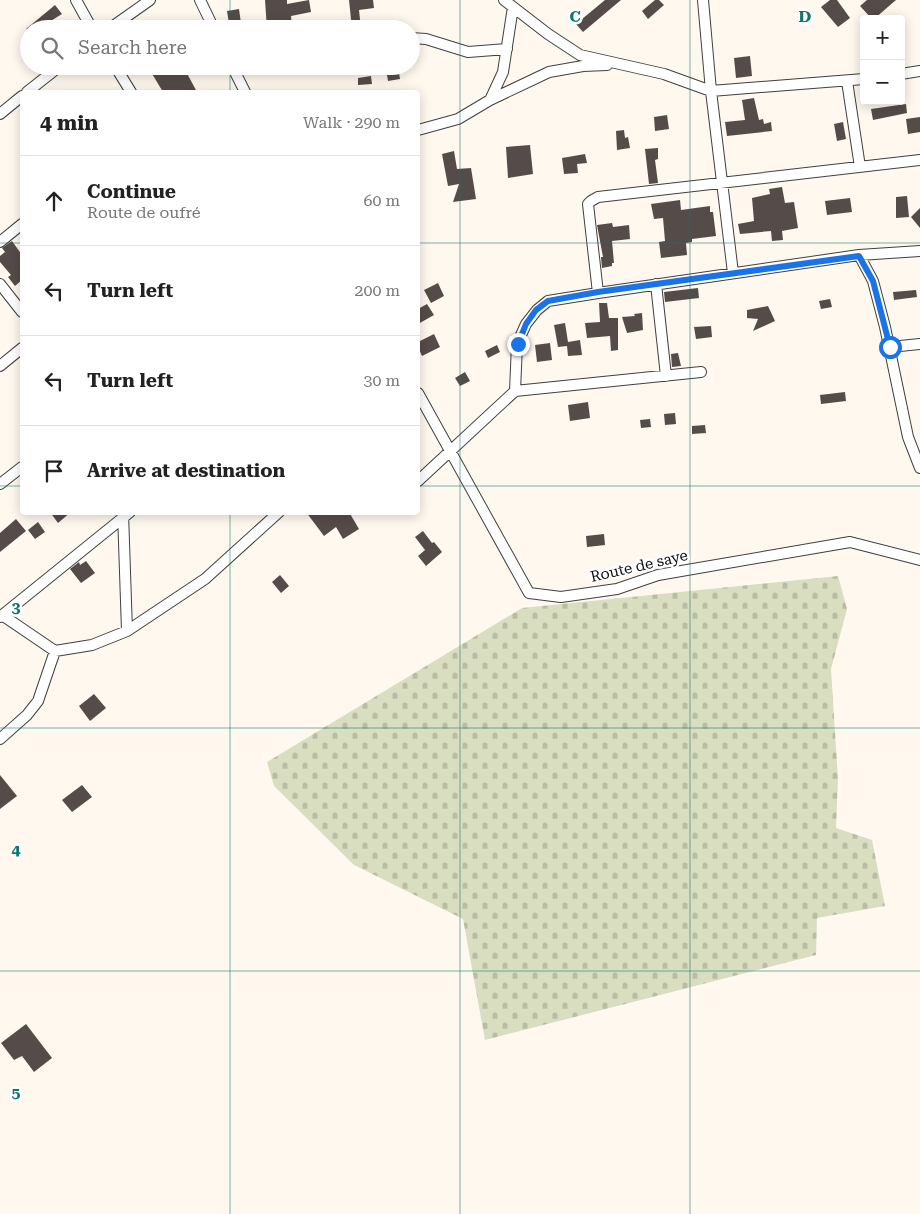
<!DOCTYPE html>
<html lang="en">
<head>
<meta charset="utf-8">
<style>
	:root { --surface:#fff; --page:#f6f6f6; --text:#222; --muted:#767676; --line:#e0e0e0 }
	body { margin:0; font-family:"Roboto Serif",serif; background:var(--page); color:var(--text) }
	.controls { position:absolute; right:15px; top:15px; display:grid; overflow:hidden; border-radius:5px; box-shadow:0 2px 12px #0003 }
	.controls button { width:45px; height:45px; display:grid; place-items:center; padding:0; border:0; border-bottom:1px solid var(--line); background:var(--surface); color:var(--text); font:25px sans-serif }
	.stop { position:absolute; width:15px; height:15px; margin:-11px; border:4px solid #1a73e8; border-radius:50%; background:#fff }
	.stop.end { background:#1a73e8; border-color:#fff; box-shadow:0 1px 5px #0008 }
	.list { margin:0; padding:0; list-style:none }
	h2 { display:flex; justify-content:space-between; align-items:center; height:65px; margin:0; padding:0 20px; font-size:21px }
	h2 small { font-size:16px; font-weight:400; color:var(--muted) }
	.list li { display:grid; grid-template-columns:32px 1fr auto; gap:15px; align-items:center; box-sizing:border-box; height:90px; padding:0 20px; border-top:1px solid var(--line) }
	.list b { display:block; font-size:19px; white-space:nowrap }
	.list p { margin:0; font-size:16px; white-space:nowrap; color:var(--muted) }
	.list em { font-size:16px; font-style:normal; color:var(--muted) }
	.icon { flex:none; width:28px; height:28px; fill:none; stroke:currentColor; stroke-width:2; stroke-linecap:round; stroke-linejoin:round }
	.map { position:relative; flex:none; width:920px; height:1214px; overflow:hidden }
	.search { position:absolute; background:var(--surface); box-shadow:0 2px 12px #0003; left:20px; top:20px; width:400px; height:55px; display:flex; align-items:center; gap:12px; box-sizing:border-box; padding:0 18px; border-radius:28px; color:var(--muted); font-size:19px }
	.panel { position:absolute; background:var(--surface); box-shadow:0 2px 12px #0003; left:20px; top:90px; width:400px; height:425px; border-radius:5px }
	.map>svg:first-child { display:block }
	.cemetery { fill:url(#cemetery-stones) }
	.building { fill:#554c4a }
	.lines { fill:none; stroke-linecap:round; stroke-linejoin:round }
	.minor-casing { stroke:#404040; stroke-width:12 }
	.minor { stroke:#fff; stroke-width:10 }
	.route { stroke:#1a73e8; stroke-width:6 }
	.grid { fill:none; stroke:#0f766e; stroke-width:1; stroke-opacity:0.55 }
	.labels { text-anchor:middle; stroke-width:5; stroke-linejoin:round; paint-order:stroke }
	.street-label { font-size:15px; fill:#0d0d0d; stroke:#fff }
	.grid-label { font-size:16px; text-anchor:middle; font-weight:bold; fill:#0f766e; stroke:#fff; stroke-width:5; stroke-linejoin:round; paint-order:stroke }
</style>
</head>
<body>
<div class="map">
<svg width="920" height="1214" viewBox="0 0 920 1214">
	<defs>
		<pattern id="cemetery-stones" width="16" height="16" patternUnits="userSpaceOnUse" patternTransform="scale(1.25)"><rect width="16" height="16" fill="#dadec0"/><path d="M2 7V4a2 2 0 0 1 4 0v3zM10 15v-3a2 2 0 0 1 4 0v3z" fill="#babda4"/></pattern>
	</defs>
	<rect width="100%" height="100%" fill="#fef8ee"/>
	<path class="cemetery" d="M838,576L847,609L831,669L838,779L836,828L872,840L885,906L817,918L816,955L485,1040L463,919L354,865L274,786L267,762L522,608Z"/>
	<path class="building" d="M265,0H287V4L309,0L311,12L291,16L292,28L267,29Z
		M349,0H373L374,8L359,10L361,29H352Z
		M605,0H621L583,32L576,24Z
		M655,0H659L664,5L648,19L642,11Z
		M830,0H837L850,18L838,27L821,7Z
		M867,0H896L874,19H872L860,6Z
		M55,5L62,14L49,22L54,29H26Z
		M239,9L241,23L229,24L227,11Z
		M750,56L752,76L736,78L734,58Z
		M160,66H183L197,92H163L151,72Z
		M398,67L400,79L388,81L386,69Z
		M371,76L372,84L358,85V78Z
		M754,98L759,120L763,119L764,124L771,122L772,131L727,136L725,122L745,120L742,100Z
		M906,104L907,113L873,120L871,109Z
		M667,115L669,129L655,131L654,117Z
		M920,117V132L908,134L906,119Z
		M843,122L846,139L837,141L834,124Z
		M624,130L625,138L628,137L630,148L617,150L616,131Z
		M530,145L533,174L508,178L506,147Z
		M658,148V159L655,160L658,183L649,184L645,149Z
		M454,151L457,169L471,168L476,199L453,202L459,184L448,186L442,154Z
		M585,154L587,163L577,164L578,173L564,174L562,158Z
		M782,187L785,203L794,202L798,228L782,231L783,240L772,241L771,231L740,234L738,224L754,221L752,198L770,194L769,189Z
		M907,196L909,217L896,218V197Z
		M850,198L852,212L827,215L825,201Z
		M680,200L681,210L710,206V212H713L716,236L692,239V242L686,243L687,255L661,258L659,242L665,241L663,218L654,219L651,204Z
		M920,208V228L911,217Z
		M612,223L613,227L629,225L630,239L612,241L614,263H612V266L602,268L601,257H603L597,225Z
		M12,241L22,255V280L15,286L8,277L11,275L0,262V256L5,252L2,248Z
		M438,283L444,296L431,303L424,290Z
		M698,288L699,298L665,302L664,292Z
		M916,290L917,297L894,300L893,292Z
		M830,299L832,307L821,309L819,301Z
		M599,303H607L609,318H618V350L611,351L610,336L587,338L585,323L600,322Z
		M427,304L434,315L418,324V309Z
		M768,306L775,321L753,331L758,319L747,318V310Z
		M642,313L643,330L627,333L622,317L635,316L634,314Z
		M565,323L568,342L580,340L582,355L568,356L567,346L558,347L554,325Z
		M711,326L712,337L696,339L694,327Z
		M434,334L440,347L422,356L418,347V342Z
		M550,343L552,360L537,362L535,345Z
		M497,345L500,352L488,358L485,351Z
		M678,353L681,366L672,367L671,354Z
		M465,372L470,381L460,386L455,378Z
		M845,392L846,401L821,404L820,395Z
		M588,402L590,418L570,421L568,405Z
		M675,413L676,424L665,425L664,414Z
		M650,419L651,427L641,428L640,420Z
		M705,425L706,433L692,434V426Z
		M50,512H71L58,523Z
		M306,512H349L359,529L343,539L336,527L324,536Z
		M16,519L26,531L0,552V533Z
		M38,522L45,532L35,539L28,530Z
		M423,531L432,543L434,542L442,552L426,566L418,556L425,550L415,537Z
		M604,534L605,545L587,547L586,536Z
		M86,561L95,573L81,583L70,569L79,562L80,565Z
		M280,575L289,586L281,593L272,582Z
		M94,694L106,708L90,721L79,706Z
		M0,775L17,796L0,809Z
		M82,785L92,797L72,812L62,800Z
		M26,1024L52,1058L34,1072L22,1056L14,1060L1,1043Z"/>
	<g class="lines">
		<defs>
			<path id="minor" d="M76,0L92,29
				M200,0L214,29
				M504,0L548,34L580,55L664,74L711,91L864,79
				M703,0L711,91L733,273
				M109,29L150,0
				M411,38L426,39L468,52L507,49
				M115,66L131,92
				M232,66L245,92
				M901,74L920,71
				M847,81L860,167
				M27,92L60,66
				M490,100L549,72L583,66L607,65
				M0,114L22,96
				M418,130L458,119L490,100L503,72L513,7
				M0,242L22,224
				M859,255L873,281L885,327L908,437L920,468
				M0,284L22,312
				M656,284L666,376
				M598,293L588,204L591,201L598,197L920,160
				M890,347L920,344
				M0,366L22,348
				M515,391L517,344L526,324L537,310L548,301L598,293L859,255L920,251
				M418,393L529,593L561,597L617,589L658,575L850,542L920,560
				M418,481L515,391L701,372
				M0,484L22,467
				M123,513L127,631
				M2,615L55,651L92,645L127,631L205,579L279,512
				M0,617L130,512
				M0,739L27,715L38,701L55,651"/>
		</defs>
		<use href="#minor" class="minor-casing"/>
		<use href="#minor" class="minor"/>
	</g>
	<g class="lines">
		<path class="route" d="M518,344L526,324L536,310L548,301L598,292L859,256L873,281L890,347"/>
	</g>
	<path class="grid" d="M230,0V29M460,0V1214M690,0V1214M230,66V92M0,243H22M418,243H920M0,486H22M418,486H920M230,512V1214M0,728H920M0,971H920"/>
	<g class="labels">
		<g class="street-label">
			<text transform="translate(639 566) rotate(-13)" y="5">Route de saye</text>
		</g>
	</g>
	<g class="grid-label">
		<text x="575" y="22">C</text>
		<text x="805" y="22">D</text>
		<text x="16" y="613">3</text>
		<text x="16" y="855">4</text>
		<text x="16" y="1098">5</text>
	</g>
</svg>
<div class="controls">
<button>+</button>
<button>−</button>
</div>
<div class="stop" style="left:890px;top:347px"></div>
<div class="stop end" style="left:518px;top:344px"></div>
<div class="search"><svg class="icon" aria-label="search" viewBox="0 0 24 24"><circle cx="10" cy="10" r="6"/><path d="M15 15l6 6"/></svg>Search here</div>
<section class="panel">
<h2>4 min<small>Walk · 290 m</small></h2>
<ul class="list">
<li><svg class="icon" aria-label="ahead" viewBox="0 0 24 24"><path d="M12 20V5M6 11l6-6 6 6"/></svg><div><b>Continue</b><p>Route de oufré</p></div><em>60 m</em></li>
<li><svg class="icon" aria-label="left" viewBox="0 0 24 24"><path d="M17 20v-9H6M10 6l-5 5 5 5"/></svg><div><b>Turn left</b></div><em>200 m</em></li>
<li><svg class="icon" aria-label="left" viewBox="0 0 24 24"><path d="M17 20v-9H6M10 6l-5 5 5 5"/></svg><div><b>Turn left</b></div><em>30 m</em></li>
<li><svg class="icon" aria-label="arrive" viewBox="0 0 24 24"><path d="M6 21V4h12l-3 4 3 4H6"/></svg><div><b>Arrive at destination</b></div></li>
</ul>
</section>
</div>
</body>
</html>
